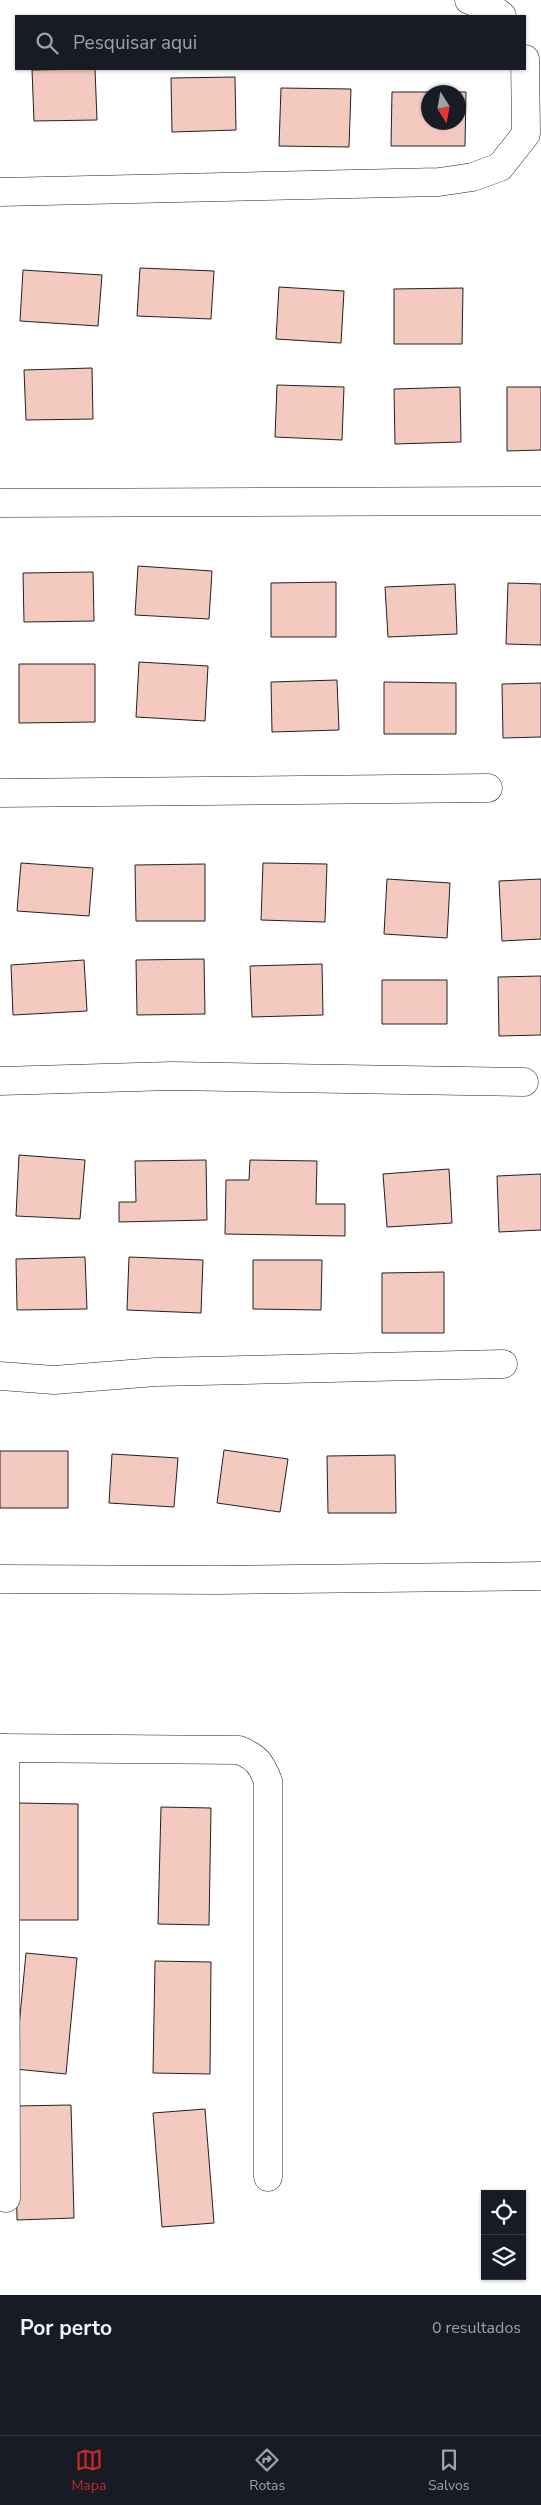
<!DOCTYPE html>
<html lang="pt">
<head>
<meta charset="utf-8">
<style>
	:root { --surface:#171b24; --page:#242831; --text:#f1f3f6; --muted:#9ea1a6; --line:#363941; --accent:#c62828 }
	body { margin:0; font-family:"Nunito Sans",sans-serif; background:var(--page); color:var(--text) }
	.controls { position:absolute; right:15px; bottom:15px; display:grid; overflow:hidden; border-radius:0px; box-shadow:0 1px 4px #0004 }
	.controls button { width:45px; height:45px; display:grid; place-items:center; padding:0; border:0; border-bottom:1px solid var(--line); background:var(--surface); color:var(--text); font:25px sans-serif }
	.compass { position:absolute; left:421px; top:85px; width:45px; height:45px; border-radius:50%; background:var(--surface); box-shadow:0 1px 4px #0004; rotate:169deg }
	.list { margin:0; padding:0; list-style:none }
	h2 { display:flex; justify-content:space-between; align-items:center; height:65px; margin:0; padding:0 20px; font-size:21px }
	h2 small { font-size:16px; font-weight:400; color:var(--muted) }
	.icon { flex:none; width:28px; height:28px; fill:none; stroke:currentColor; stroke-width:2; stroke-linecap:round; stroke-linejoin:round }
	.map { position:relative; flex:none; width:541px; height:2295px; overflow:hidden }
	.search { position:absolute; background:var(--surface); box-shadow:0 1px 4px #0004; left:15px; right:15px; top:15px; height:55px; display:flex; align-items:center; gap:12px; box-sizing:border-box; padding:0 18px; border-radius:0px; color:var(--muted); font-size:19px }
	.sheet { height:140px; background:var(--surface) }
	nav { display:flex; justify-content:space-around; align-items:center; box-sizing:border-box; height:70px; border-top:1px solid var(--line); background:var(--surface); font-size:14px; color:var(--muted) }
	nav a { display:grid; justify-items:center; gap:2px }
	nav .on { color:var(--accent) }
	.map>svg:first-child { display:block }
	.building { fill:#f3c9c0; stroke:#222; fill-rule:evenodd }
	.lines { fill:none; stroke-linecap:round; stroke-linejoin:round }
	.street-casing { stroke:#222; stroke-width:29 }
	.street { stroke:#fff; stroke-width:28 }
</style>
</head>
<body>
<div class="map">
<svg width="541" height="2295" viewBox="0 0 541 2295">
	<rect width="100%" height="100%" fill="#fff"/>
	<path class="building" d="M95,69L97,120L34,121L32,70Z
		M235,77L236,130L172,132L171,78Z
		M281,88L351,89L349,147L279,146Z
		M392,92H466L465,146H391ZM428,92H458V122H428Z
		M140,268L214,271L211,319L137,316Z
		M23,270L102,275L98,326L20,321Z
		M279,287L344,291L341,343L276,339Z
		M463,288L462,344H394V289Z
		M92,368L93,419L26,420L24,370Z
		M277,385L344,387L342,440L275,437Z
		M460,387L461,442L395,444L394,389Z
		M507,387H541V450L507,451Z
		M138,566L212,571L209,619L135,615Z
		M93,572L94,621L24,622L23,573Z
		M336,582V637H271V583Z
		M508,583L541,584V645L506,644Z
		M455,584L457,634L388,637L385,587Z
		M139,662L208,666L205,721L136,717Z
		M19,664H95V722L19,723Z
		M337,680L339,730L272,732L271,682Z
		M384,682L456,683V734H384Z
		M541,683V737L503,738L502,684Z
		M21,863L93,868L89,916L17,911Z
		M263,863L327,864L325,922L261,920Z
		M205,864V921H136L135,865Z
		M387,879L450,883L447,938L384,934Z
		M541,879V939L502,941L499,881Z
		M204,959L205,1014L137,1015L136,960Z
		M84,960L87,1011L13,1015L11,965Z
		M322,964L323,1015L252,1017L250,966Z
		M541,976V1035L499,1036L498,977Z
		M382,980H447V1024H382Z
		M19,1155L85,1160L80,1219L16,1216Z
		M206,1160L207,1220L119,1222V1202H136L135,1161Z
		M250,1160L317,1161L316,1204H345V1236L225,1234L226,1180H249Z
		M449,1169L452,1223L387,1227L383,1174Z
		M541,1174V1230L499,1232L497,1176Z
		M85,1257L87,1309L17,1310L16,1259Z
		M129,1257L203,1260L201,1313L127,1310Z
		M253,1260H322L321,1310L253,1309Z
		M444,1272V1333H382V1273Z
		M224,1450L288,1459L280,1512L217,1503Z
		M0,1451H68V1508H0Z
		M112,1454L178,1458L174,1507L109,1503Z
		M395,1455L396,1513H328L327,1456Z
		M17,1803L78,1804V1920H16Z
		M161,1807L211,1808L209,1925L158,1924Z
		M26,1953L77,1958L66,2074L15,2069Z
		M155,1961L211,1962L210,2074L153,2073Z
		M71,2105L74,2218L17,2220L15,2106Z
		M205,2109L214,2223L162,2227L153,2113Z"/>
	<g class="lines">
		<defs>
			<path id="street" d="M469,0L493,9L502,16
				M0,192L439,182L473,177L500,167L526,134L525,59
				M0,503L541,501
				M0,793L488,788
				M0,1081L172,1076L524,1082
				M0,1376L54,1380L156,1372L503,1364
				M0,1579L219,1580L541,1576
				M0,1748L239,1750C256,1757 261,1763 268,1781V2177
				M5,1748L6,2198"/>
		</defs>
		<use href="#street" class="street-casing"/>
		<use href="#street" class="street"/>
	</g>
</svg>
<div class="controls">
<button><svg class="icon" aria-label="locate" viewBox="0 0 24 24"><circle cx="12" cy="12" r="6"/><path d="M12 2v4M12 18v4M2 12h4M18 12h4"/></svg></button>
<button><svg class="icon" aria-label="layers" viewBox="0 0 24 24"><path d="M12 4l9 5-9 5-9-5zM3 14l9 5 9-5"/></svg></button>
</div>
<svg class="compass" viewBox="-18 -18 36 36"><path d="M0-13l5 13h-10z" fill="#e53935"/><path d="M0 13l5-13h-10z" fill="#9ea1a6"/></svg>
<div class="search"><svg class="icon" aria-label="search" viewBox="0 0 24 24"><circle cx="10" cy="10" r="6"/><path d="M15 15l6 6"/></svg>Pesquisar aqui</div>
</div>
<section class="sheet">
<h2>Por perto<small>0 resultados</small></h2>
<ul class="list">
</ul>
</section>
<nav>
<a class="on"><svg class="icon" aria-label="map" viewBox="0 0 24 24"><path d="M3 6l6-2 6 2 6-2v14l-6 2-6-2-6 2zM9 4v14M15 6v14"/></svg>Mapa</a>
<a><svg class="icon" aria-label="directions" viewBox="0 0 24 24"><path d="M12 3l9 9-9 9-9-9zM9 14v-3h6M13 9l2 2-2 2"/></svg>Rotas</a>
<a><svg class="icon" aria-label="saved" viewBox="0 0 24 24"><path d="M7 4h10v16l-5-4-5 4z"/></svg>Salvos</a>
</nav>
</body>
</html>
